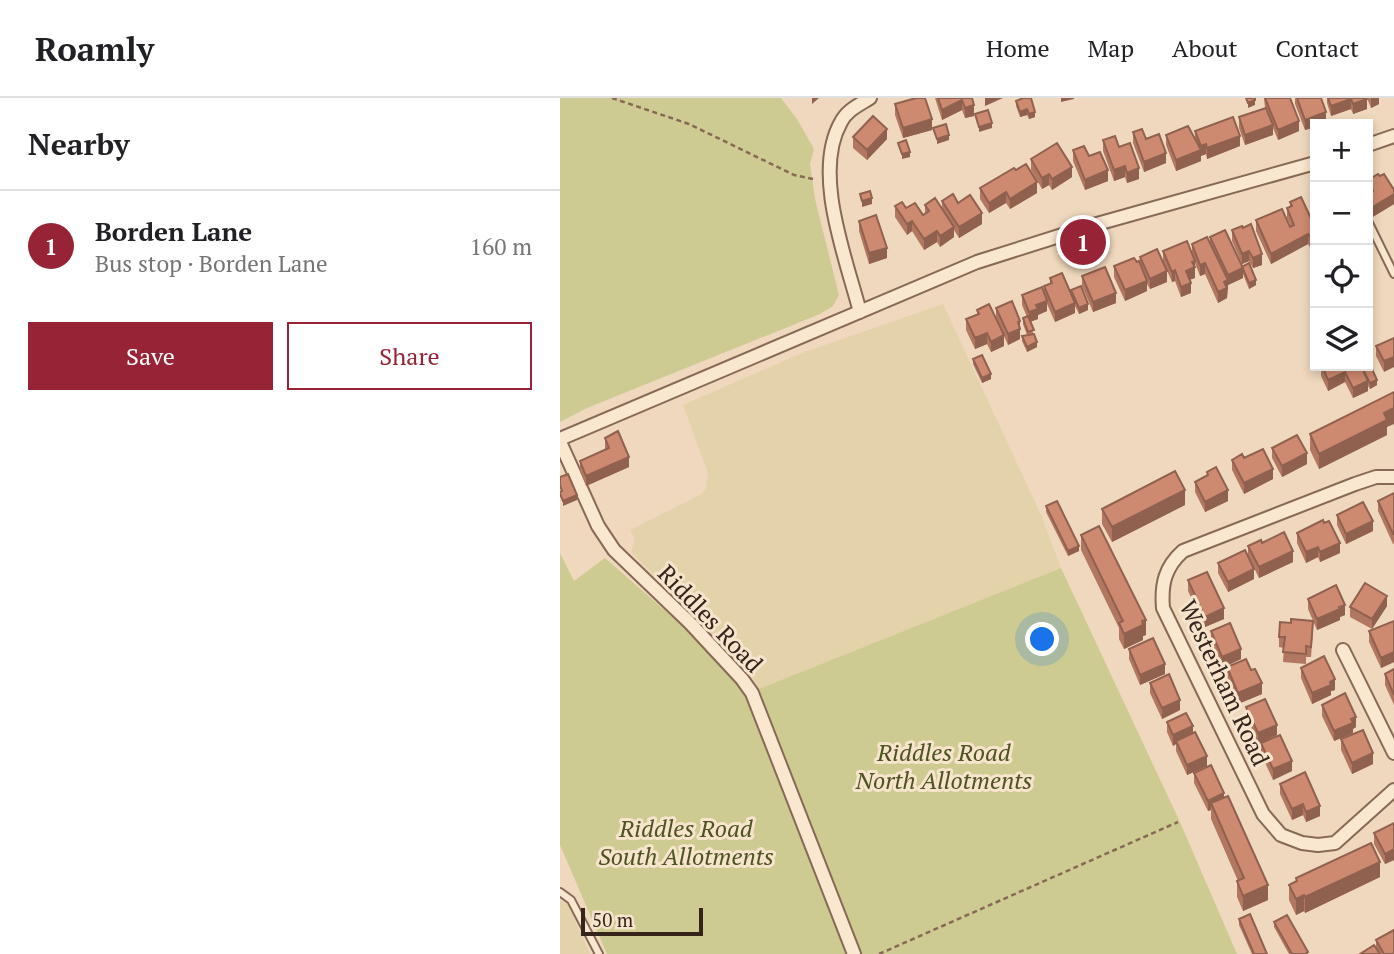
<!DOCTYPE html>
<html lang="en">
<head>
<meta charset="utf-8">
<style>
	:root { --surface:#fff; --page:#f6f6f6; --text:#202124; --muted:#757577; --line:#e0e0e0; --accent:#972436 }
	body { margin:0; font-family:"PT Serif",serif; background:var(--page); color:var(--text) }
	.controls { position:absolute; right:21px; top:21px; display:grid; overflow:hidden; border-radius:0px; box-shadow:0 4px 10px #0003 }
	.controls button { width:63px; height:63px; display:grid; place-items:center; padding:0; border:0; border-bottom:2px solid var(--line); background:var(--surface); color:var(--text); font:35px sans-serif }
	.scale { position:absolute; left:21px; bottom:18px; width:122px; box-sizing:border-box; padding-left:7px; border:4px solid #36241b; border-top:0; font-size:19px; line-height:24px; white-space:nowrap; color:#36241b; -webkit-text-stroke:5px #f6e4cc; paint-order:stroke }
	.you { position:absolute; left:483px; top:542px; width:24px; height:24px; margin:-18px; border:5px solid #fff; border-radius:50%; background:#1a73e8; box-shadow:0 0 0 10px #1a73e833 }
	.badge { display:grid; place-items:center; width:46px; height:46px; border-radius:50%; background:var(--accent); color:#fff; font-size:23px; font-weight:700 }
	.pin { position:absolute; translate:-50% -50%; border:4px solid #fff; box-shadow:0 2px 7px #0006 }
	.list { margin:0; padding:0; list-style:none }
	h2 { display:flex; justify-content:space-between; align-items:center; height:91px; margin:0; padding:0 28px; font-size:30px }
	h2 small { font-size:23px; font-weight:400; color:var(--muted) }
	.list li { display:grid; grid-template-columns:46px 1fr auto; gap:21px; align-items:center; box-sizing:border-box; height:112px; padding:0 28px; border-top:2px solid var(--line) }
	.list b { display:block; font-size:26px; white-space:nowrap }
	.list p { margin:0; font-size:23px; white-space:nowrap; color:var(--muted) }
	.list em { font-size:23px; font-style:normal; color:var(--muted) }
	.actions { display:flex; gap:14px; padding:21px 28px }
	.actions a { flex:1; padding:16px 0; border:2px solid var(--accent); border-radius:0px; text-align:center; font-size:24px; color:var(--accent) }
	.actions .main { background:var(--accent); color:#fff }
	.icon { flex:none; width:38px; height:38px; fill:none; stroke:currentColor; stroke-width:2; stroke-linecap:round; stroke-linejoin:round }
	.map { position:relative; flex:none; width:834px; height:856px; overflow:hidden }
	header { display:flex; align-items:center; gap:42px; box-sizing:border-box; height:98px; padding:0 35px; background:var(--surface); border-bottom:2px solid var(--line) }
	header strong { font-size:33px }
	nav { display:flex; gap:38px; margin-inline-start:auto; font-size:24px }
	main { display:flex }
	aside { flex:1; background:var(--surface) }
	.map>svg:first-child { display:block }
	.farmland { fill:#e4d2aa }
	.green { fill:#cdcb91 }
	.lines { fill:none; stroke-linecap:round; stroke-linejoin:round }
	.lane-casing { stroke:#876956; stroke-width:10 }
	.street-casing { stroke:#876956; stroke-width:16 }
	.path { stroke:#876956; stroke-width:2.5; stroke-dasharray:5 3.5; stroke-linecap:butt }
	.lane { stroke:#fae7d0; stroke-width:6 }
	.street { stroke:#fae7d0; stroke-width:12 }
	.wall { fill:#b17761 }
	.shaded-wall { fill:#90614f }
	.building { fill:#ce8a71; stroke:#90614f; stroke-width:2 }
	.labels { text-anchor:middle; stroke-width:6; stroke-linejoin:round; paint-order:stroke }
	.street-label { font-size:24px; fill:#36241b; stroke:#f6e4cc }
	.park-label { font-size:24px; font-style:italic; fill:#4d5321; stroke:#f6e4cc }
</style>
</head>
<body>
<header>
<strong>Roamly</strong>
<nav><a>Home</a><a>Map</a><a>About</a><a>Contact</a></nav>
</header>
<main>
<aside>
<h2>Nearby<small></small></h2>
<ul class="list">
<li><span class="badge">1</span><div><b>Borden Lane</b><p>Bus stop · Borden Lane</p></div><em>160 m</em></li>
</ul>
<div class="actions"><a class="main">Save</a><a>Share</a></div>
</aside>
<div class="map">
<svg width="834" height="856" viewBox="0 0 834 856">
	<rect width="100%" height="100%" fill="#efd8bd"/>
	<path class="farmland" d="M383,206L481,417L501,470L199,591L189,573L71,454L75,441L70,432L142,396L146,390L148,375L123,307L242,255Z
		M0,802L8,806L30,856H0Z"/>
	<path class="green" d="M0,0H221L237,21L254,51L250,66L255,101L279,197L273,208L260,216L27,310L0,324Z
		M0,455L14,483L45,460L133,537L190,600L286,856H47L0,747Z
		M501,470L619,722L677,856H300L199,591Z"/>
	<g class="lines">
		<defs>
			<path id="lane" d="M808,123L834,176
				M0,794L11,802L39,856"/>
			<path id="street" d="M808,47L834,38
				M300,214C286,160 252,75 281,24C287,12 299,7 310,0
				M0,341L417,164L537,126L755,65
				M0,344L38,428L54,452L130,525L182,581L192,595L294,856
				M834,379H816L795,386L623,453C605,469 601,486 603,510L703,716L721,737L742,745L758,747L775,745L834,692
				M783,552L834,655"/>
		</defs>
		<use href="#lane" class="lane-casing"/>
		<use href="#street" class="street-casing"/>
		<path class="path" d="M52,0L129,26L234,77L253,81
			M319,856L618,724"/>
		<use href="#lane" class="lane"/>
		<use href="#street" class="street"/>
	</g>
	<path class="wall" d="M375,0H412L414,18L405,20L402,12L382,22Z
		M704,0L739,33L718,42L713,30V37L685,47L679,30V19L705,10Z
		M735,0H761L766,25L755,26V29L745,32L735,6Z
		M767,0H806L807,11L793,16L791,11L771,18L767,5Z
		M807,0H819V6L811,10Z
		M456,3L475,19L469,21L467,17L460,19L456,8Z
		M335,6L372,32L343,40L335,17Z
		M635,33L680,48L647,61L646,56L641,58V63L616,73L606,47V37L635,41Z
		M573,34L586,41L606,65L584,74L573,45Z
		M293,39L327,41L307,62L293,50Z
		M543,42L559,49L579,81L567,85L565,79L554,83L543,53Z
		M513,52L529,58L548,83L525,92L513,63Z
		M471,61L512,79L492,92L489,87L482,91L471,72Z
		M456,72L477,95L450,111L446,105L429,115L420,101V90Z
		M820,78L834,92V106L811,120L808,116V97L809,96L808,82Z
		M382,103L398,105L422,126L399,140L394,132V139L380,149L377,144L364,152L352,133L347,137L335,119V108L346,110L363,117L365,116V107L382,111Z
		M730,104L751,121V117L755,116L751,151L748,146L711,166L696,133V122L731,128L727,120V110L730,109Z
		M299,123L327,160L309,166L299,133Z
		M672,132L702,167L693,170L689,163L682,166L672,143Z
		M650,139L682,169L696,187L689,191L683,176V180L668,187L667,200L658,205L645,176L640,178L635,165V180L629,182L631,195L621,199L615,183L612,184L603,163V153L632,155V146L650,144Z
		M580,159L607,184L590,191L587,186V193L565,203L554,179V168L577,164L580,166Z
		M522,178L556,205L533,214L522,188Z
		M490,180L511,195V192L528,212L519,216L515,208V215L495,224L487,206V213L478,217V221L470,224L477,249L467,254L462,243V238L467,237L463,226V220L467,219L462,207V197L484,194V188L490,185Z
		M436,210L460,223V241L448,247L444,238V248L431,254L427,246L415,251L406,232V221L417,216V212L436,220Z
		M834,240L824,274L816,258V248Z
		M413,261L431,281L422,285L413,266Z
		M761,268L803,273L817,287L810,291L808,288V293L793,300L785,284L768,293L761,278Z
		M827,329V337L759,371L750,352V336Z
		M45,340L69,369L26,388L20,373V363L45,352Z
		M712,350L747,366L722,379L712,360Z
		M684,360L713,381L684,396L672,372V362Z
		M647,374L668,403L645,414L635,394V384L647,378Z
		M834,395V446H833L818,413V403Z
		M625,407L552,444L542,426V411Z
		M486,408L519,453L508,458L486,414Z
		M777,417L813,433L786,446L777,427Z
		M764,425L780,455L760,464L758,459L746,465L737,445V435Z
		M521,437L586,537L583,538V542L564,551L559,541V530L521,452Z
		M702,445L733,464L699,480L688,458V448Z
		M658,465L694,481L668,494L658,475Z
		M628,482L664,521L645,529L628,493Z
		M748,501L785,517L780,519V522L757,532L748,511Z
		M827,508L812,531L790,519V509Z
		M834,523V564L821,570L809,544V533Z
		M651,533L681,561L662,570L651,544Z
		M753,533L751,559H746V566L723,564L724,550L719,549V539Z
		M569,551L605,576L580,587L569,561Z
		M667,569L702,596L678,606L667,580Z
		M741,570L775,592L771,593V597L752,606L741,580Z
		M834,571V607L825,587V576Z
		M590,585L620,612L602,621L590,595Z
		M762,607L796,629L793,631V635L774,643L762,618Z
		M686,609L717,637L698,646L686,620Z
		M607,624L633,635L647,668L627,677L616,653V646L613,648L607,634Z
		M781,641L813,666L792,676L781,652Z
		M701,645L732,673L713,682L701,656Z
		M634,675L664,699L708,802L683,813L677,799V783H678L651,721V712L648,713L634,685Z
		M720,686L760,718L746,724L743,717L732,722L720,696Z
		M834,725V762L825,766L814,746V735Z
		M820,779L745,815L744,813L736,817L729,802V787L736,783V780Z
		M679,821L707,856H692L679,827Z
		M714,824L748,856H729L714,829Z
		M816,842L834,856H800L816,850Z"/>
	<path class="shaded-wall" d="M252,0H259L252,6Z
		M425,0H443L425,8Z
		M501,0H514V1L501,4Z
		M811,0H819V6L811,10Z
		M791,1V11L771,18V8Z
		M807,1V11L793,16V6Z
		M402,2V12L382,22V12Z
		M695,2V7L688,10V5Z
		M414,7V18L405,20V10Z
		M467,11V17L460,19V14Z
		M475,14V19L469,21V16Z
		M766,14V25L762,26H755V29L745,32V22Z
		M372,21V32L343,40V30Z
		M739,23V33L718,42V32Z
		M432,25V30L419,34V29Z
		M713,27V37L685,47V37Z
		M327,31V41L307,62V52Z
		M389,37V42L377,46V41Z
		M680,38V48L647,61V50Z
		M646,46V56L641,58V63L616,73V62L641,52V48Z
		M350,54V59L342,61V56Z
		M606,55V65L584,74V64Z
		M565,68V79L554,83V72Z
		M512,69V79L492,92V81Z
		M579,70V81L567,85V75Z
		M548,72V83L525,92V82Z
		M489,76V87L482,91V80Z
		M477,84V95L450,111V101Z
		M446,94V105L429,115V105Z
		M834,96V106L811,120V110Z
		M312,100V106L302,109V103Z
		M422,115V126L399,140V129Z
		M352,123V133L347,137V126Z
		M394,129V139L380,149V138Z
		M377,133V144L364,152V141Z
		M748,136V146L711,166V156Z
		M755,138V149L751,151V140Z
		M327,150V160L309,166V155Z
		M689,153V163L682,166V156Z
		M702,156V167L693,170V160Z
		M635,163V180L626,183V173L632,164Z
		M645,165V176L640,178V167Z
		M683,170V180L668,187L667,200L658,205V194L664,184L668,182V177Z
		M615,172V183L612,184V174Z
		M607,173V184L590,191V181Z
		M696,182V187L689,191V185Z
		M587,183V193L565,203V192Z
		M631,185V195L621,199V189Z
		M556,195V205L533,214V204Z
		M487,203V213L478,217V221L469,224V214L476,207Z
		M515,205V215L495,224V214Z
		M528,206V212L519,216V210Z
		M460,223V241L448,247V236L458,224Z
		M427,235V246L415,251V240Z
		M444,237V248L431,254V244Z
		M477,244V249L467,254V249Z
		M834,259V269L824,274V263Z
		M785,274V284L768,293V282Z
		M431,276V281L422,285V280Z
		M817,282V287L810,291V285Z
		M808,283V293L793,300V290Z
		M834,310V326L827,329V337L759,371V356L824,315Z
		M747,355V366L722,379V368Z
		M69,359V369L26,388V378Z
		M713,371V381L684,396V385Z
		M625,392V407L552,444V429Z
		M668,392V403L645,414V404Z
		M17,397V402L3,408V403Z
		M813,423V433L786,446V436Z
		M780,445V455L760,464V454Z
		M519,448V453L508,458V453Z
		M758,449V459L746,465V454Z
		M733,453V464L699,480V469Z
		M694,471V481L668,494V484Z
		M827,498V508L812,531V521Z
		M785,507V517L780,519V522L757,532V521Z
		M664,510V521L645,529V519Z
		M586,522V537L583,538V542L564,551V536Z
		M681,551V561L662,570V559Z
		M834,554V564L821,570V560Z
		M605,566V576L580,587V577Z
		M775,581V592L771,593V597L752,606V595Z
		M702,585V596L678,606V595Z
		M620,602V612L602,621V610Z
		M796,619V629L793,631V635L774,643V633Z
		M717,627V637L698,646V635Z
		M633,628V638L616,643V646L613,648V637Z
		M813,655V666L792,676V665Z
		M647,658V668L627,677V667Z
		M732,663V673L713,682V671Z
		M664,695V706L651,705V712L648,713V703Z
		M743,706V717L732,722V711Z
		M760,708V718L746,724V714Z
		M834,751V762L825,766V756Z
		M820,764V779L745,815V799Z
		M708,787V802L683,813V798Z
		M744,797V813L736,817V801Z"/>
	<path class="building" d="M356,0H365L372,21L343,30L335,6Z
		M378,0H412L414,7L405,10L402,2L382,12Z
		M463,0H471L475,14L469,16L467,11L460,14L456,3Z
		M686,0H695V2L688,5Z
		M705,0H730L739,23L718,32Z
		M737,0H761L766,14L745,22Z
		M768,0H806L807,1L793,6L791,1L771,8Z
		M706,10L713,27L685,37L679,19Z
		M428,12L432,25L419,29L415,16Z
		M313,18L327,31L307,52L293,39Z
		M673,19L680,38L647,50L646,46L641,48L635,33Z
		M386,26L389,37L377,41L373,30Z
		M628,28L641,52L616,62L606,37Z
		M582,31L586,41L599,36L606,55L584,64L573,34Z
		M555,38L559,49L570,45L579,70L567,75L565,68L554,72L543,42Z
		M346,42L350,54L342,56L338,45Z
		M497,45L512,69L492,81L489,76L482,80L471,61Z
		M524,48L529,58L540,54L548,72L525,82L513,52Z
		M466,66L477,84L450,101L446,94L429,105L420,90L454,70L456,72Z
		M818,76L820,78L824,76L834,92V96L811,110L808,105V97L813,93L808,84V82Z
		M310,93L312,100L302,103L300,96Z
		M393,96L398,105L410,97L422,115L399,129L382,103Z
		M741,99L755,129V138L751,140L748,136L711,156L696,122L722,111L730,129L734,127L727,110L732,108L730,104Z
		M375,100L394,129L380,138L377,133L364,141L352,123L347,126L335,108L342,104L346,110L355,105L363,117L369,113L365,107Z
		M755,116V127L751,117Z
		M316,117L327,150L309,155L299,123Z
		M691,126L702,156L693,160L689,153L682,156L672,132L682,128L683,130Z
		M665,132L683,170L668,177L650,139Z
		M647,139L668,182L664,184L667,190L658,194L645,165L640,167L632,146Z
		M627,143L635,163L632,164L635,169L626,173L631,185L621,189L615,172L612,174L603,153Z
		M597,151L607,173L590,181L580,159Z
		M574,160L577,164L579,163L587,183L565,192L554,168Z
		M689,165L696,182L689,185L682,169Z
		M545,169L556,195L533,204L522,178Z
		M502,175L515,205L495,214L484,188L492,185L490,180Z
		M521,188L528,206L519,210L511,192Z
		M482,189L487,203L476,207L478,211L469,214L462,197Z
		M452,203L460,223L458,224L460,231L448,236L436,210Z
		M429,206L444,237L431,244L427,235L415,240L406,221L419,216L417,212Z
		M468,218L474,232L468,234L463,220Z
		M474,236L477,244L467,249L462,238Z
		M834,240V259L824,263L816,248Z
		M422,257L431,276L422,280L413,261Z
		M762,268H801L808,283L793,290L785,274L768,282Z
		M811,269L817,282L810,285L803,272Z
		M834,294V310L824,315L827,322L759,356L750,336Z
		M58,333L69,359L26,378L20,363L49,350L45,340Z
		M737,337L747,355L722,368L712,350Z
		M703,351L713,371L684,385L672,362L682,356L684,360Z
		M656,369L668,392L645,404L635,384L648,377L647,374Z
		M615,373L625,392L552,429L542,411Z
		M8,376L17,397L3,403L0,396V394L2,393L0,387V379Z
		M834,395V436H833L818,403Z
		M497,403L519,448L508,453L486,408Z
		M803,404L813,423L786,436L777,417Z
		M763,422L764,425L769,423L780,445L760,454L758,449L746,454L737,435Z
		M539,428L586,522L582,523L583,527L564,536L559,525L563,523L521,437Z
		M724,434L733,453L699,469L688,448L701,442L702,445Z
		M685,452L694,471L668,484L658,465Z
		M647,474L664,510L645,519L628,482Z
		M805,485L827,498L812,521L790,509Z
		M776,487L785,507L779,509L780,511L757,521L748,501Z
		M731,521L753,523L751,549L746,548V556L723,554L725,539H719L720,524L731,525Z
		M834,523V554L821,560L809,533Z
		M670,525L681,551L662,559L651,533Z
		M593,540L605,566L580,577L569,551Z
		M764,558L775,581L770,584L771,587L752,595L741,570Z
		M686,561L691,572L695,571L702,585L678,595L667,569Z
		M834,571V597L825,576Z
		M609,576L620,602L602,610L590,585Z
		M785,595L796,619L791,621L793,625L774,633L762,607Z
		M705,601L717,627L698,635L686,609Z
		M626,615L633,628L613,637L607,624Z
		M803,632L813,655L792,665L781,641Z
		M635,634L647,658L627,667L616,643Z
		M720,637L732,663L713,671L701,645Z
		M651,667L664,695L648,703L634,675Z
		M745,674L760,708L746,714L743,706L732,711L720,686Z
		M668,698L708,787L683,798L677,783L684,780L651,705Z
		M834,725V751L825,756L814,735Z
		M811,745L820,764L745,799L744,797L736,801L729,787L737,783L736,780Z
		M690,816L707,856H694L679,821Z
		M727,817L748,854L745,856H732L714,824Z
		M834,832V856H824L816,842Z
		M814,847L820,856H800Z"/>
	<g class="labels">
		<g class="street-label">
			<text transform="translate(150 521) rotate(46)" y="8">Riddles Road</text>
			<text transform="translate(664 585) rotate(65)" y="8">Westerham Road</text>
		</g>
		<g class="park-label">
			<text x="384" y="663">Riddles Road<tspan x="384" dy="28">North Allotments</tspan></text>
			<text x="126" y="739">Riddles Road<tspan x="126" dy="28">South Allotments</tspan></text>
		</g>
	</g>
</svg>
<div class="controls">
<button>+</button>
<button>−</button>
<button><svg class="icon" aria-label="locate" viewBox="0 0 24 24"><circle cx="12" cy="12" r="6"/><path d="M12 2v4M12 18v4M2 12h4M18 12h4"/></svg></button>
<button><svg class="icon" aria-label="layers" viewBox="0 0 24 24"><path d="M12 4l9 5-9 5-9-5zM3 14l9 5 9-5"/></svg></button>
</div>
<div class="scale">50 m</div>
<div class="you"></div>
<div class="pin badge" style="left:523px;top:144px">1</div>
</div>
</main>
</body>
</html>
